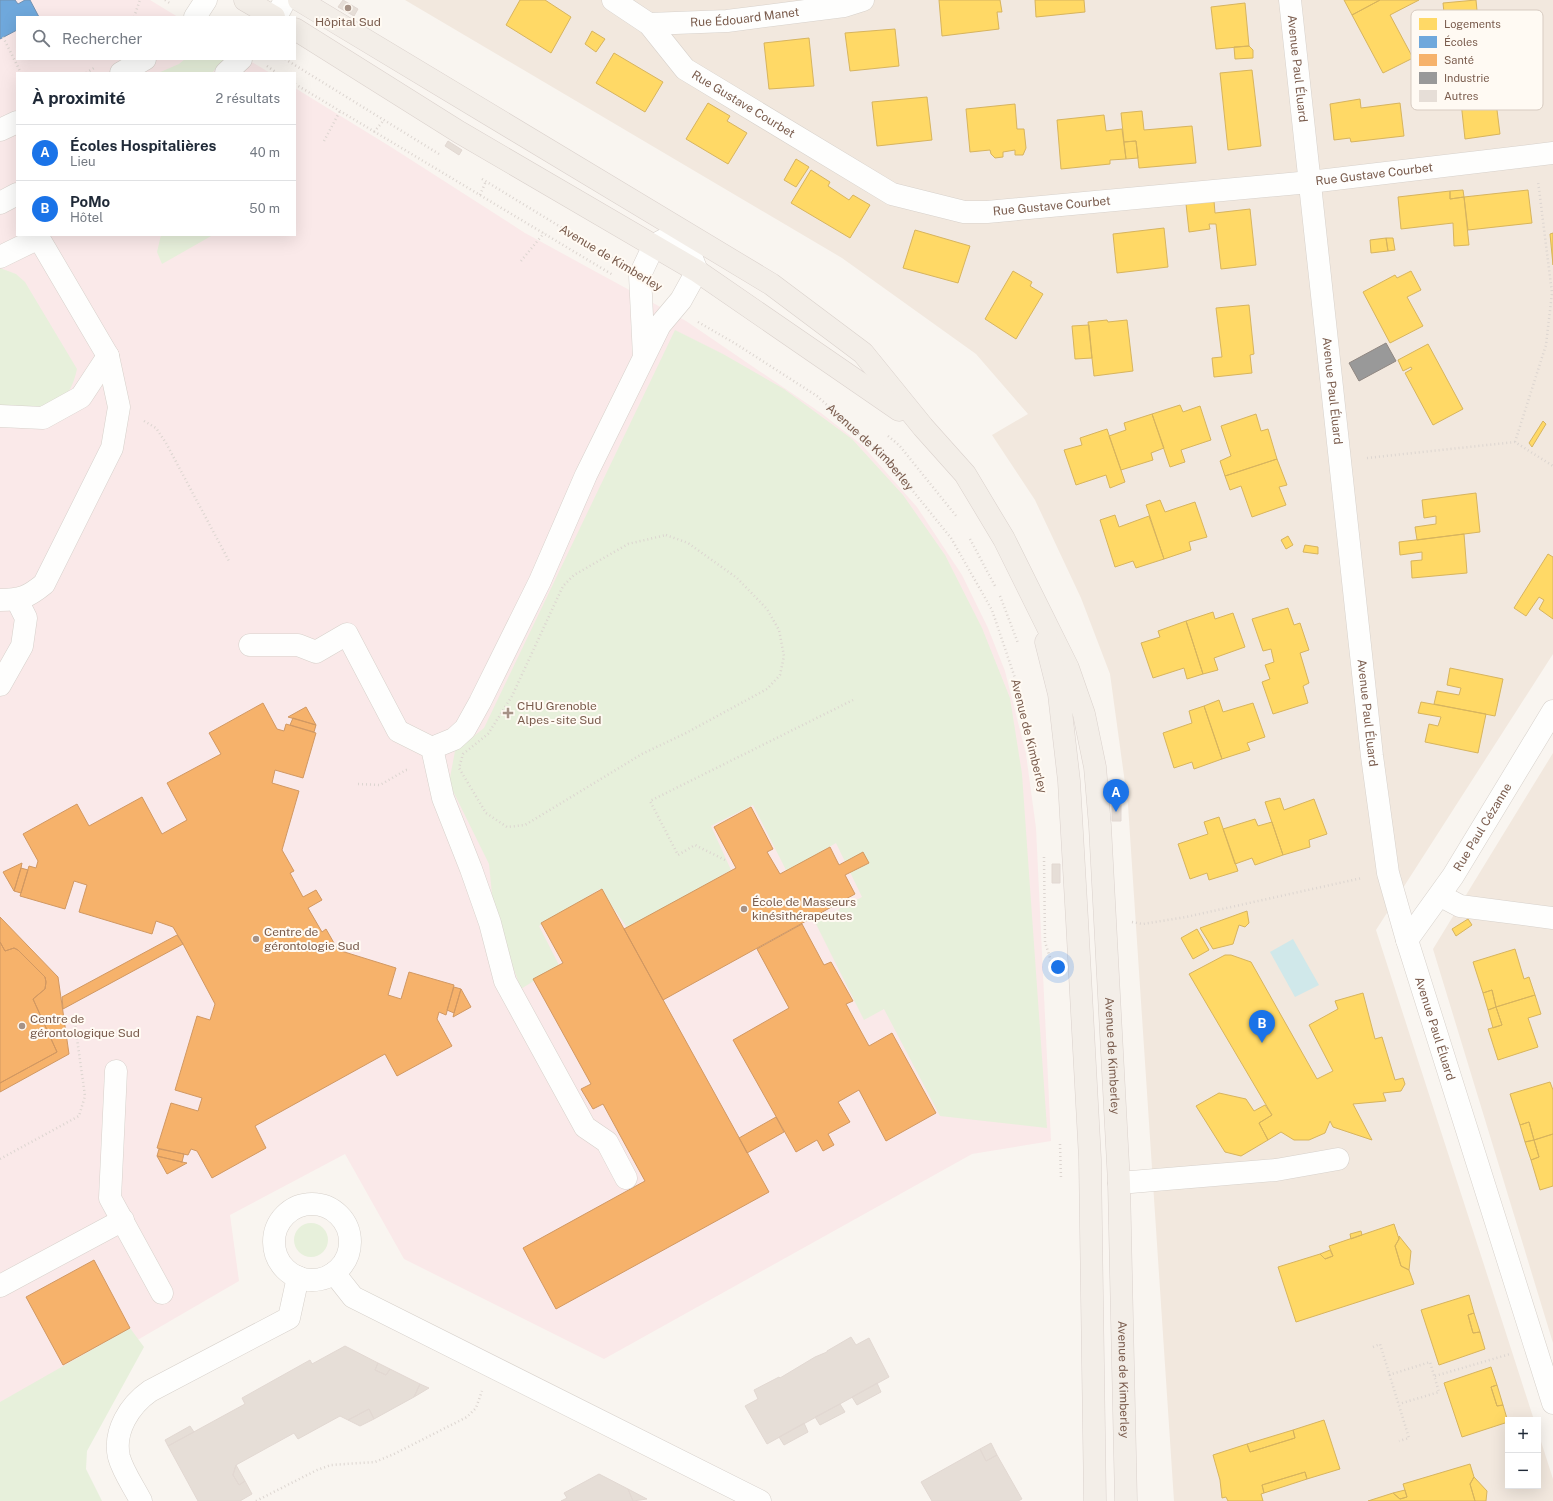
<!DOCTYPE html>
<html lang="fr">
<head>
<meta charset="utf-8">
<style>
	:root { --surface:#fff; --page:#f6f6f7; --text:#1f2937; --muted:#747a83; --line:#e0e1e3; --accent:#1a73e8 }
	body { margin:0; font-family:"Public Sans",sans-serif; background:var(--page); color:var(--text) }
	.controls { position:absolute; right:12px; bottom:12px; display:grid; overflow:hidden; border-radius:0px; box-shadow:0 4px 16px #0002 }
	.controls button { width:36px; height:36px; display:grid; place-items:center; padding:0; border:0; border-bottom:1px solid var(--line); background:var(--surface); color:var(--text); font:20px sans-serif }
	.you { position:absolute; left:1058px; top:967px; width:14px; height:14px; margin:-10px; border:3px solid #fff; border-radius:50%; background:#1a73e8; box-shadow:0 0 0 6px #1a73e833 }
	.badge { display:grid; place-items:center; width:26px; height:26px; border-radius:50%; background:var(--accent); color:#fff; font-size:13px; font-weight:700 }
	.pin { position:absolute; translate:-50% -33px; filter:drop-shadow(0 1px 2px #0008) }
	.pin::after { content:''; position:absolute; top:21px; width:14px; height:12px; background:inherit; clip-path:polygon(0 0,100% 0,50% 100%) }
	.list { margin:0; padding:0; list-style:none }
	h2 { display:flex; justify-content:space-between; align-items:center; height:52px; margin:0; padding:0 16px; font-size:17px }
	h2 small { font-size:13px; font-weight:400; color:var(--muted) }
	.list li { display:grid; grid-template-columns:26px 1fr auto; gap:12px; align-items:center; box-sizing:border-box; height:56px; padding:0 16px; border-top:1px solid var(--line) }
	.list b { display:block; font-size:15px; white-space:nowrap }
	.list p { margin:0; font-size:13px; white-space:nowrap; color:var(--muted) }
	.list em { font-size:13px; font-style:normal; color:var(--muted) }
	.icon { flex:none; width:22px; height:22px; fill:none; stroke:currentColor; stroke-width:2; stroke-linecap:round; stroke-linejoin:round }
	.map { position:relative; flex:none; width:1553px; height:1501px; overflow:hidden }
	.search { position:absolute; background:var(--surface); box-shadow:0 4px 16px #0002; left:16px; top:16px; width:280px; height:44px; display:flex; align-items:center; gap:10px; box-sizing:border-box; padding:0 14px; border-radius:0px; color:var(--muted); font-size:15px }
	.panel { position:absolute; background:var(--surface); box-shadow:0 4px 16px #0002; left:16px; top:72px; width:280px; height:164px; border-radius:0px }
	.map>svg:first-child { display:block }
	.residential { fill:#f2e8de }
	.medical { fill:#fae9e9 }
	.green { fill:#e7f0db }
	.water { fill:#d0e8ea }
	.homes { fill:#ffd966; stroke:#d7b45e }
	.schools { fill:#6fa8dc; stroke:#7291b1 }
	.health { fill:#f6b26b; stroke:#d19862 }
	.industry { fill:#999; stroke:#908782 }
	.building { fill:#e6ded7; stroke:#e2d8d2 }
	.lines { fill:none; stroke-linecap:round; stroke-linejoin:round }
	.minor-casing { stroke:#d7d1cb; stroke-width:23 }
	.major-casing { stroke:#dad1cc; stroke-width:23 }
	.path { stroke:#dcd5d0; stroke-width:2.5; stroke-dasharray:1 3; stroke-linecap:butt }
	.minor { stroke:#fefefd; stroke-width:22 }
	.major { stroke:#f3eee8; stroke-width:22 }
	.poi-dot { fill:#a69286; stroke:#fffaf3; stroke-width:1.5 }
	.labels { text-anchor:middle; stroke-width:4; stroke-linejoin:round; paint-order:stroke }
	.street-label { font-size:12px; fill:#7a5c4d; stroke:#fffaf3 }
	.poi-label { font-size:12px; fill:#7a5c4d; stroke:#fffaf3; text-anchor:start }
	.key { fill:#fffaf3; stroke:#d7cbc1; stroke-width:1 }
	.key-label { font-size:11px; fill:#7a5c4d }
</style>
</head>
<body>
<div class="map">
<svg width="1553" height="1501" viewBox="0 0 1553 1501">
	<rect width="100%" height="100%" fill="#f9f5f0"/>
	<path class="residential" d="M405,0H1553V654L1376,930L1534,1420H1508V1486H1538V1432L1553,1479V1501H1174L1128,805L1110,674L1081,598L1035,500L992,435L1028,414L976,354L842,258Z
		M1553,753V1343L1433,949Z"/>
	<path class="medical" d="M0,0H150L178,17H17V59H247L270,73H17V235H295V88L391,147L525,233L686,321L821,413L862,445L917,507L962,575L988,628L1005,671L1026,754L1036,828L1051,1141L972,1154L604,1359L404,1259L345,1154L230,1215L239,1281L134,1342L0,1495Z"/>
	<path class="green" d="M185,59H224L212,73H158L179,64Z
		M161,235H213L162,264L157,252Z
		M0,268L16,274L25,282L77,369C67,416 38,407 0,407Z
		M675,330L723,354L784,389L852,439L903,495L945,555L982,628L1010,698L1022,774L1047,1128L940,1116L884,1009L864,1020L815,922L862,897L836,843L787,872L753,805L711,826L731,870L628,929L600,889L539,926L559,965L521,989L494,915L489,864L449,783L455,751L484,728Z
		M294 1240a17 17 0 1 1 34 0a17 17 0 1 1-34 0Z
		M130,1328L144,1347L87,1451L86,1469L102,1501H0V1402Z"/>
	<path class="water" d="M1293,939L1319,985L1295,997L1270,952Z"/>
	<path class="homes" d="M520,0H545L571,17L551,53L506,25Z
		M939,0H1000L1002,12H997L999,29L942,36Z
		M1035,0H1084L1085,12L1036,17Z
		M1344,0H1380L1352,15Z
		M1380,0H1419L1390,15L1413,58L1383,73L1352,15Z
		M1476,0L1481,52L1477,53L1478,65L1432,71L1429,45L1447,43L1443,3Z
		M1245,3L1249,46L1216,49L1211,7Z
		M895,29L899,66L850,71L845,33Z
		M592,31L605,39L596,52L585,44Z
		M809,38L814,86L769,89L764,43Z
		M1249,46L1253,50V58L1235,59L1234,47Z
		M614,53L663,82L645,112L596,83Z
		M1492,63L1493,75L1514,72V81L1512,82L1514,100L1496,102L1500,134L1465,139L1460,93L1444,95L1443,84H1433L1432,71Z
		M1252,70L1261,146L1228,150L1220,73Z
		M927,97L932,140L877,146L872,102Z
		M1360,99L1361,108L1400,103L1404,136L1351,142L1350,138L1334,140L1330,104Z
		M708,103L730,116L727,121L747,133L728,164L686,139Z
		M1015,104L1017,129H1024L1026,148L1023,155H1015V150L1003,152V157L995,158L991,154L990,150L970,152L966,109Z
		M1142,111L1144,130L1192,126L1196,163L1139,168L1136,141L1124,142L1121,113Z
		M1104,115L1106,131L1122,129L1126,159L1110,160V164L1061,169L1057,120Z
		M1136,141L1138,158L1126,159L1124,142Z
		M796,159L809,167L796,187L784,180Z
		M811,170L830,182L828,186L849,200L853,195L870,205L850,238L791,203Z
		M1463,190L1464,197L1450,199V191Z
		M1528,190L1532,223L1468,230L1464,197Z
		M1450,191V199L1464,197L1469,245L1454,246L1453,223L1401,229L1398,197Z
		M1214,201L1215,213L1250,209L1256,265L1221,269L1216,224H1209L1210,229L1189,232L1186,204Z
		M1164,228L1168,267L1117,273L1113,234Z
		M915,230L970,246L958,283L903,268Z
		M1553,233V265L1550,234Z
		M1386,238H1393L1395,250L1388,251Z
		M1386,238L1388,251L1371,253L1370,240Z
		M1013,271L1032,282L1030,286L1043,294L1016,339L985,319Z
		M1411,271L1421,290L1407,297L1423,326L1390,343L1363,292L1395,275L1397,278Z
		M1249,305L1254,354L1250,355L1252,373L1214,377L1212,358L1222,357L1216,308Z
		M1107,320L1108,322L1127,320L1133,371L1094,376L1088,322Z
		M1089,325L1092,358L1075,359L1072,326Z
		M1428,344L1463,409L1433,425L1405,373L1412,369L1411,367L1403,371L1398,360Z
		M1180,405L1183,412L1200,406L1211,440L1181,450L1185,462L1170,467L1152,414Z
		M1152,414L1164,448L1151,453L1153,460L1121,470L1109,436L1126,430L1124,423Z
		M1256,414L1261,431L1268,429L1277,459L1225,476L1220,461L1231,456L1221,426Z
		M1543,421L1546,424L1532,447L1529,443Z
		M1107,429L1125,482L1110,488L1106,475L1076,485L1064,450L1082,445L1080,438Z
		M1277,459L1287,485L1279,487L1286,505L1252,517L1241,486L1230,490L1225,476Z
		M1476,493L1480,532L1417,540L1415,527L1436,524V516L1424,518L1422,500Z
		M1160,500L1165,512L1195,502L1207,537L1189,542L1191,550L1164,559L1146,505Z
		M1115,515L1119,527L1149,516L1164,559L1136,568L1133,561L1115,567L1100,520Z
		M1464,534L1467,573L1412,578L1411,561L1422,560V552L1400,555L1399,542Z
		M1288,536L1293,545L1286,549L1281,540Z
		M1305,545L1318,547V554L1303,552Z
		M1548,554L1553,557V619L1539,609L1544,600L1539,597L1526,616L1514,608Z
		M1288,608L1294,625L1300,623L1309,650L1300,653L1309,683L1303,686L1308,703L1273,714L1262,682L1270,679L1265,665L1274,662L1271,649L1263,651L1252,619Z
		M1213,612L1215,619L1233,613L1245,647L1214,658L1218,670L1203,674L1186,621Z
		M1186,621L1203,674L1187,679L1184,668L1153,678L1141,643L1160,637L1158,631Z
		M1450,668L1503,679L1495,716L1434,704L1437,691L1459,695L1461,688L1447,685Z
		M1219,700L1223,712L1253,703L1265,737L1247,743L1250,750L1222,759L1204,706Z
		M1421,702L1486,714L1478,753L1425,742L1429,724L1438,726L1441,717L1418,713Z
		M1204,706L1222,759L1194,769L1192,762L1174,768L1163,733L1192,723L1189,711Z
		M1280,798L1284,810L1314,799L1327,834L1309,840L1310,847L1283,855L1265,802Z
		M1219,817L1238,871L1209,880L1207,873L1190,879L1178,844L1208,834L1204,822Z
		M1255,819L1258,826L1272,822L1283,855L1255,865L1252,858L1235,864L1223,829Z
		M1247,911L1249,923L1245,927L1239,925L1233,944L1213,949L1200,928Z
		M1468,919L1472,925L1456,936L1452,929Z
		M1197,929L1209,950L1193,959L1181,938Z
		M1515,949L1524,979L1529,977L1535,995L1496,1007L1492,990L1483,993L1473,962Z
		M1225,955H1231L1251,962L1317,1079L1333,1071L1309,1025L1338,1009L1335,1001L1363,993L1375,1039L1382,1037L1395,1080L1403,1078L1405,1084L1401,1091L1383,1093L1386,1101L1353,1104L1372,1140L1333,1127L1330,1121L1325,1133L1309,1140H1294L1281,1132L1268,1140L1259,1123L1272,1115L1189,974Z
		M1492,990L1496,1007L1488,1010L1483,993Z
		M1535,995L1541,1014L1528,1018L1538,1047L1498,1060L1488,1029L1502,1025L1496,1007Z
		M1496,1007L1502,1025L1493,1028L1488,1010Z
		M1550,1082L1553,1090V1134L1534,1140L1529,1122L1520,1125L1510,1094Z
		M1219,1093L1246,1099L1254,1111L1265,1105L1272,1115L1259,1123L1268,1140L1241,1156L1225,1152L1196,1106Z
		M1529,1122L1534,1140L1525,1142L1520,1125Z
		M1553,1134V1186L1540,1190L1531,1160L1539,1157L1534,1140Z
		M1534,1140L1539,1157L1531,1160L1525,1142Z
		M1394,1224L1399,1239L1395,1246L1401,1266L1409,1270L1414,1284L1296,1322L1278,1267L1320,1254L1325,1259L1333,1256L1329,1246Z
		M1361,1231L1362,1235L1351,1239L1350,1234Z
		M1399,1236L1411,1251L1409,1270L1401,1266L1395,1246L1399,1239Z
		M1330,1250L1333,1256L1325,1259L1320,1254Z
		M1469,1295L1474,1313L1468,1315L1473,1333L1480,1332L1485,1349L1439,1365L1421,1310Z
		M1474,1313L1480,1332L1473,1333L1468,1315Z
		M1491,1367L1497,1385L1491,1387L1497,1406L1503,1405L1508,1422L1462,1437L1444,1383Z
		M1497,1385L1503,1405L1497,1406L1491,1387Z
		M1324,1420L1340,1469L1307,1479L1305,1472L1262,1485L1264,1493L1261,1494L1263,1501H1228L1226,1497L1222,1498L1220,1480L1213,1455L1247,1444L1250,1452L1295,1438L1293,1430Z
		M1293,1430L1295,1438L1250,1452L1247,1444Z
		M1470,1464L1474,1477L1470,1484L1475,1501H1368L1393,1493L1400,1499L1407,1497L1403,1484Z
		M1305,1472L1307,1479L1264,1493L1262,1485Z
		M1474,1477L1487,1491L1486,1501H1475L1470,1484Z
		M1405,1490L1407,1497L1400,1499L1393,1493Z"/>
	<path class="schools" d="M0,0H15L18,4L25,0H30L39,17H17V30L0,39Z"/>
	<path class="health" d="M263,703L277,729L284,731L286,724L316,733L303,778L275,770L272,783L299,791L282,850L294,871L290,873L303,897L316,890L322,900L308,908L322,932L326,929L338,950L396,968L388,995L401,999L409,972L454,985L446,1015L439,1012L437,1019L452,1046L397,1076L385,1054L255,1126L266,1148L212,1178L197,1151L191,1149L188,1155L157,1148L171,1103L198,1111L202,1098L175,1090L197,1016L210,1020L215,1004L183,944L173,927L156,921L152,934L79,912L87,885L74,881L65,909L20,896L29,866L36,868L38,861L23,834L77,804L89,826L142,797L162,834L187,820L167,783L221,754L209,733Z
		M306,707L316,725L288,717Z
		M293,718L316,725L314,732L290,725Z
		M751,807L773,849L767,852L780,874L830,847L839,865L863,852L869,863L845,875L855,894L663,1000L624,929L736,868L714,827Z
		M22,863L21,868L14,891L3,872Z
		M21,868L28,870L21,893L14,891Z
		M602,889L769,1192L556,1309L523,1248L645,1181L603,1104L593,1109L581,1089L591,1084L533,979L563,963L541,923Z
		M0,917L58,977L69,1054L0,1092V1083L57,1052L33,999L45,989L46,982L45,977L18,950L14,948L5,951L0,942Z
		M802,924L824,965L831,962L853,1001L846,1004L869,1046L892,1033L936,1113L886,1141L859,1090L838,1102L850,1122L828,1134L834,1145L823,1151L817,1140L796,1152L733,1040L789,1008L757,949Z
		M177,935L183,944L63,1009L62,997Z
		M0,942L5,951L14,948L18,950L45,977L46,982L45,989L33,999L57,1052L0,1083Z
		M454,987L461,989L454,1013L447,1010Z
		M461,989L471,1007L453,1017L454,1013Z
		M776,1117L784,1132L747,1153L739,1138Z
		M159,1149L184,1154L182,1162L157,1156Z
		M157,1156L182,1162L187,1163L167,1174Z
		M94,1260L130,1328L63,1365L26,1297Z"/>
	<path class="industry" d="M1386,343L1396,361L1359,381L1349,363Z"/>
	<path class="building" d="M343,0L358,9L354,16L338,7Z
		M448,141L462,150L459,155L445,146Z
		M1112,803H1121V821H1112Z
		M1052,864H1060V883H1052Z
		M851,1337L856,1345L869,1338L889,1377L767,1444L745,1406L758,1399L754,1390L779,1377L780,1378L815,1357L827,1352V1351Z
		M345,1346L378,1363L375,1370L386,1375L390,1369L420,1384L414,1397L374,1419L369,1409L348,1420L340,1416L298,1439L294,1433L236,1465L233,1475L239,1485L245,1481L252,1494L240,1501H198L168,1446L245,1404L242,1398L310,1360L312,1364Z
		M378,1363L390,1369L386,1375L375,1370Z
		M877,1383L881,1392L857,1405L852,1397Z
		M420,1384L429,1388L414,1397Z
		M840,1404L845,1412L820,1425L815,1417Z
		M369,1409L374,1419L360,1426L348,1420Z
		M804,1423L808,1432L784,1445L779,1437Z
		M190,1426L194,1432L168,1446L165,1440Z
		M991,1443L997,1455L986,1461L980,1449Z
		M980,1449L986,1461L997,1455L1022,1499L1018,1501H932L921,1482Z
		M236,1465L245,1481L239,1485L233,1475Z
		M599,1474L628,1489L633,1501H561L567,1498L564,1493Z
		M628,1489L647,1499L633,1501Z"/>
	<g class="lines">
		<defs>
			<g id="minor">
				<path id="s2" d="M613,0L649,24L685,69L892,194L964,212H987L1310,182L1553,153"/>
				<path id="s3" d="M1290,0L1372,756L1388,873L1407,940L1553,1403"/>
				<path d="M195,17L206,0"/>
				<path d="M276,17L285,0"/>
				<path id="s4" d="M649,24L727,21L844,6L863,0"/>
				<path d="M121,73L145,59"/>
				<path d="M226,73L241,59"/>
				<path d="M0,130L17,122"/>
				<path d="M0,203L17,194"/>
				<path d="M0,257L39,238"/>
				<path d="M0,416L43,418L81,397L108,356"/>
				<path d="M0,600C21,600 28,597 44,584L112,448L119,407L108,356L37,235"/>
				<path d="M250,645H298L316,652L347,634L398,731L432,748L443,798L471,869L490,923L505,981L585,1127L607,1142L626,1178"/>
				<path d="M0,685L22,646L26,618L17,600"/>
				<path d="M432,748L454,739L465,729L480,702L540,581L586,475L660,325L681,300L697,271L681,231L654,245L640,275L644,357"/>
				<path d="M1441,896L1460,906L1553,918"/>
				<path id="s5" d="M1407,940L1453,876L1553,711"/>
				<path d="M116,1071L110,1198L162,1293"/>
				<path d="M1119,1183L1276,1170L1338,1159"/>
				<circle cx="312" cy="1242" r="38"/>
				<path d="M334,1273L353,1297L760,1501"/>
				<path d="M0,1286L123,1220"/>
				<path d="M141,1501C134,1487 123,1472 119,1457C113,1431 130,1405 150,1391L289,1318L298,1277"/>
			</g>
			<g id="major">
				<path d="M245,0L274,17"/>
				<path id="s6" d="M299,0L771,284L863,353L923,427L965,474L1004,539L1068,668L1084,714L1095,767L1100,826L1119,1183L1126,1501"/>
				<path d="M295,29L459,132L697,271L899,410"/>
				<path d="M1046,642L1059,694L1069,781L1077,920L1090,1159L1095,1501"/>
			</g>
		</defs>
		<use href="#minor" class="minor-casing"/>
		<use href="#major" class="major-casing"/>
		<g class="path">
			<path d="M165,0L171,4"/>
			<path d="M134,17L140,0"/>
			<path d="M3,37L21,73"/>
			<path d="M285,59L439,154"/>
			<path d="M267,66L277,73"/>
			<path d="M86,73L94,68"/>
			<path d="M295,84L613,275"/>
			<path d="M374,132L384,120"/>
			<path d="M324,141L340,111"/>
			<path d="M482,179L618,262"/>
			<path d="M480,195L486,181"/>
			<path d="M521,261L544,233"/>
			<path id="s1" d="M698,322L736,344L817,396L887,459L951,538L992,610L1020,693L1037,759"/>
			<path d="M144,421L156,428L166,443L229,561"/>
			<path d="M888,436L899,445L957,517"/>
			<path d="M1515,442L1546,345L1552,293L1538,181"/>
			<path d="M1367,458L1515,442L1553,466"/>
			<path d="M666,535L688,543L737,578L767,609L779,630L784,656L780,675L767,689L686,733L642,754L525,825L507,827L486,813L459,768L463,754L488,734L512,696L563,586L574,575L628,544Z"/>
			<path d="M970,539L995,586"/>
			<path d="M1000,596L1018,643"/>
			<path d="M358,784L380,785L406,770H410"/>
			<path d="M1044,857L1045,942L1051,961"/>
			<path d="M725,860L695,845L678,855L650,801L853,700"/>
			<path d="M1132,922L1143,924L1186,917L1362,878"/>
			<path d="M1060,1144L1061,1179"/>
			<path d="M0,1159L79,1116L85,1096L74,1017"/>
			<path d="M1373,1347L1380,1344L1409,1438L1399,1441"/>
			<path d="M1389,1375L1430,1362L1439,1392L1399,1404"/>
			<path d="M1435,1376L1510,1354"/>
			<path d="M256,1501L317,1470L331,1465L375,1462L394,1454L467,1417L476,1408L482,1391"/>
		</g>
		<use href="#minor" class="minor"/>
		<use href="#major" class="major"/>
	</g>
	<g class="poi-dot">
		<circle cx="348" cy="8" r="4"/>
		<path d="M506 707h4v4h4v4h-4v4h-4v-4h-4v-4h4z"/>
		<circle cx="744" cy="909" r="4"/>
		<circle cx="256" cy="939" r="4"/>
		<circle cx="22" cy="1026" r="4"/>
	</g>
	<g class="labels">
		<g class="street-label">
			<text dy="4" stroke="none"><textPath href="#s4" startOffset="96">Rue Édouard Manet</textPath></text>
			<text dy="4" stroke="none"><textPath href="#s3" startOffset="69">Avenue Paul Éluard</textPath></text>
			<text dy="4" stroke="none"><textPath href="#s2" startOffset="169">Rue Gustave Courbet</textPath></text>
			<text dy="4" stroke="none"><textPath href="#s2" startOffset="829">Rue Gustave Courbet</textPath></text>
			<text dy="4" stroke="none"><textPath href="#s2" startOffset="505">Rue Gustave Courbet</textPath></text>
			<text transform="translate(611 258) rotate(31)" y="4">Avenue de Kimberley</text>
			<text dy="4" stroke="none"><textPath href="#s3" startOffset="393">Avenue Paul Éluard</textPath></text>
			<text dy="4" stroke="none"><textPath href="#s1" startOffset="214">Avenue de Kimberley</textPath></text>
			<text dy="4" stroke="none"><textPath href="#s3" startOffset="717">Avenue Paul Éluard</textPath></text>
			<text transform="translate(1029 736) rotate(76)" y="4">Avenue de Kimberley</text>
			<text dy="4" stroke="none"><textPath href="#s5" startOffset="136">Rue Paul Cézanne</textPath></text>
			<text dy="4" stroke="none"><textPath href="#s3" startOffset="1041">Avenue Paul Éluard</textPath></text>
			<text dy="4" stroke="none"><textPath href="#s6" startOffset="1436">Avenue de Kimberley</textPath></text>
			<text dy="4" stroke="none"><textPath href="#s6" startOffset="1760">Avenue de Kimberley</textPath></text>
		</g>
		<g class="poi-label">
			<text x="348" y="26" text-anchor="middle">Hôpital Sud</text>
			<text x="517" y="710">CHU Grenoble<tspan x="517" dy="14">Alpes - site Sud</tspan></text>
			<text x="752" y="906">École de Masseurs<tspan x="752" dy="14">kinésithérapeutes</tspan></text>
			<text x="264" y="936">Centre de<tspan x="264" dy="14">gérontologie Sud</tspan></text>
			<text x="30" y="1023">Centre de<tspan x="30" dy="14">gérontologique Sud</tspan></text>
		</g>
	</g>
	<rect x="1411" y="10" width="132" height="100" rx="6" class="key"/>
	<rect x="1419" y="18" width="18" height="12" fill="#ffd966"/>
	<rect x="1419" y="36" width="18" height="12" fill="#6fa8dc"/>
	<rect x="1419" y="54" width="18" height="12" fill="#f6b26b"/>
	<rect x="1419" y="72" width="18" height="12" fill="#999"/>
	<rect x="1419" y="90" width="18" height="12" fill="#e6ded7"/>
	<g class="key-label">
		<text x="1444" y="28">Logements</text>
		<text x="1444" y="46">Écoles</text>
		<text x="1444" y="64">Santé</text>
		<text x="1444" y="82">Industrie</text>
		<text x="1444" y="100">Autres</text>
	</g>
</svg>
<div class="controls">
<button>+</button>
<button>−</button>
</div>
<div class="you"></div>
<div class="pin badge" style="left:1116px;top:812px">A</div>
<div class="pin badge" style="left:1262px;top:1043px">B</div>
<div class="search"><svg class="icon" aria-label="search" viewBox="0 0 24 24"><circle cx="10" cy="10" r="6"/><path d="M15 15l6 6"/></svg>Rechercher</div>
<section class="panel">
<h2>À proximité<small>2 résultats</small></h2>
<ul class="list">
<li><span class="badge">A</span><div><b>Écoles Hospitalières</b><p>Lieu</p></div><em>40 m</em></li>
<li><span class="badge">B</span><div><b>PoMo</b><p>Hôtel</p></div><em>50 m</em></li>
</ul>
</section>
</div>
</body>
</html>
